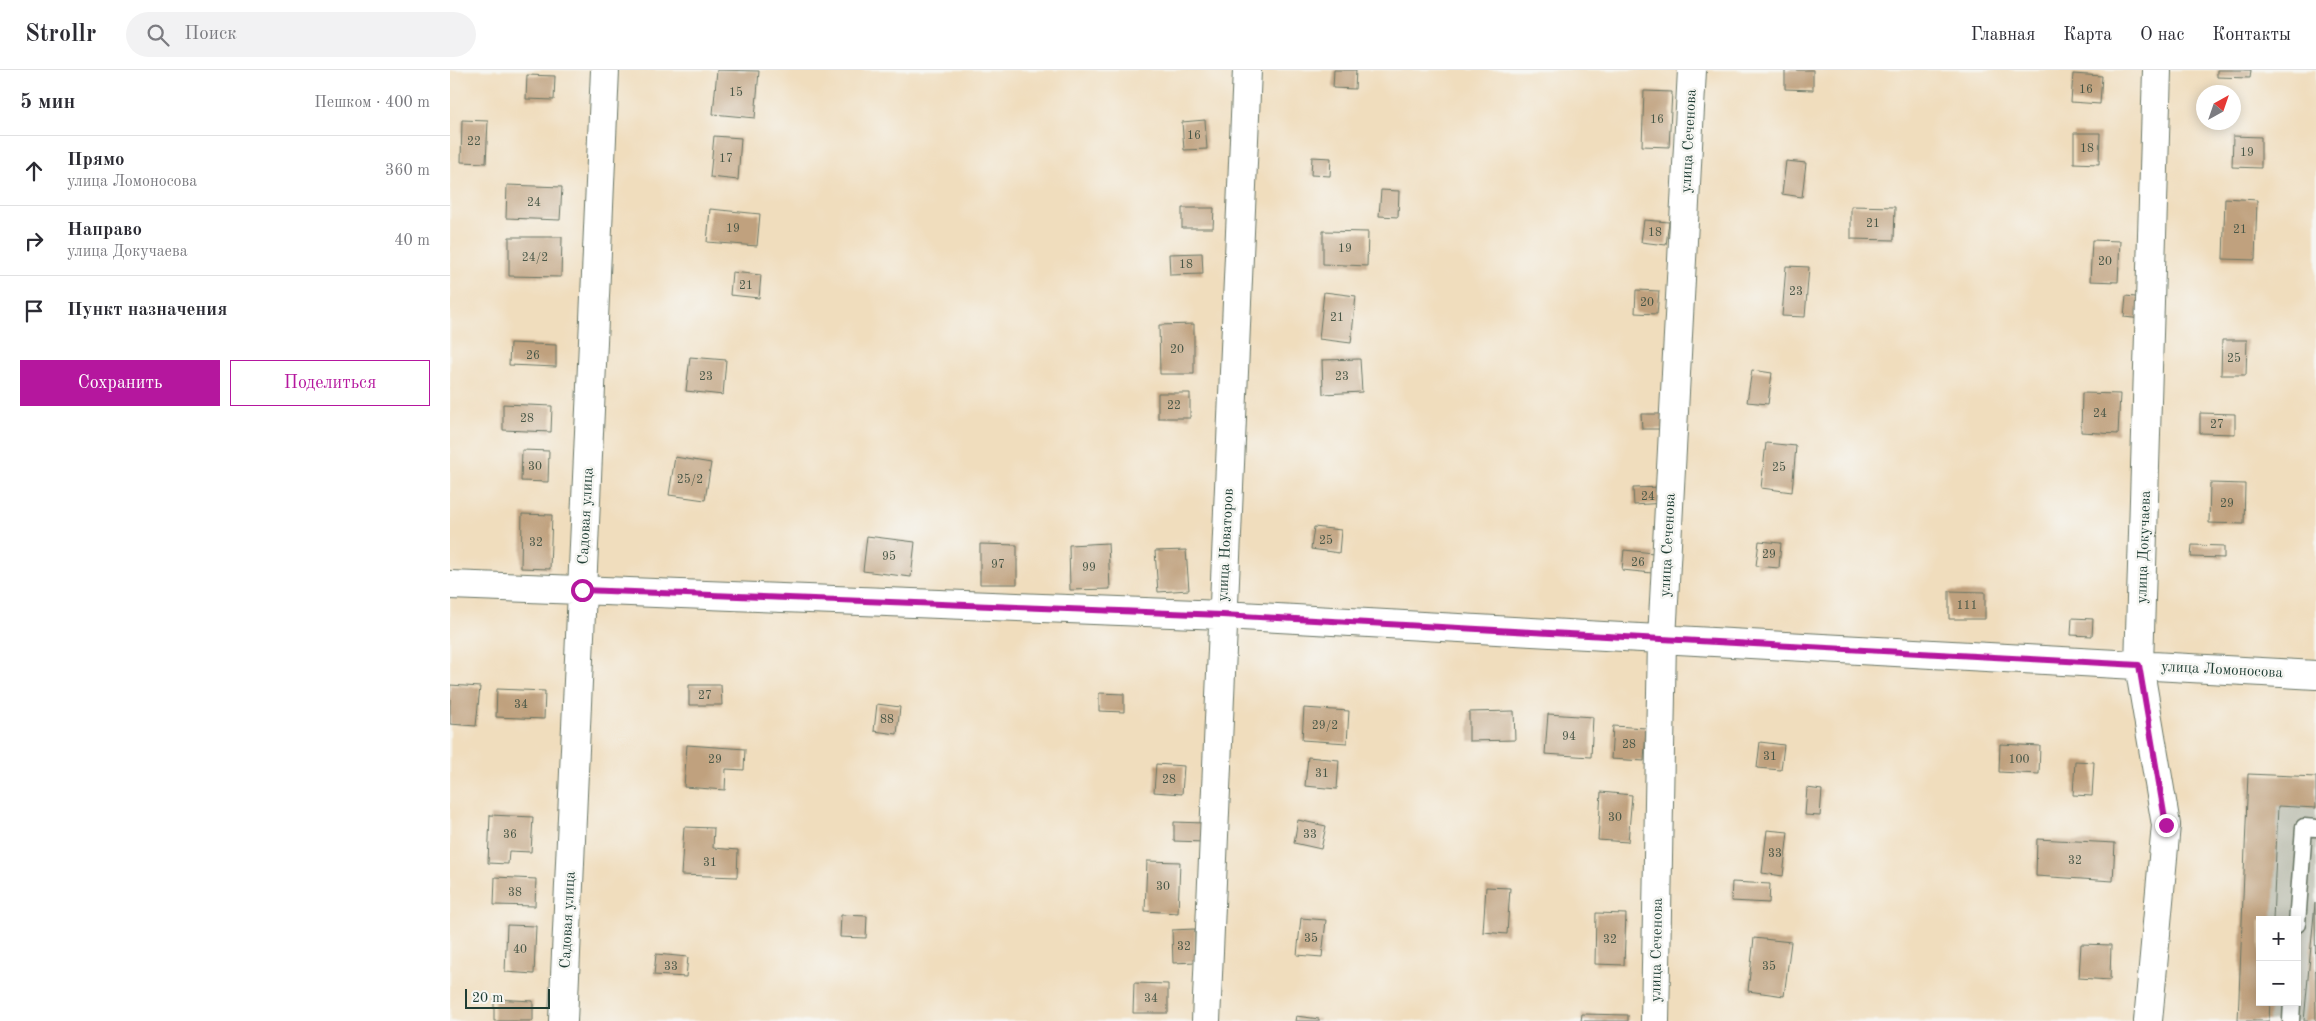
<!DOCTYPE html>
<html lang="ru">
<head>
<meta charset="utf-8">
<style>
	:root { --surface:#fff; --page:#f2f2f3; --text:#2b2b33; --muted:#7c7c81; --line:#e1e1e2; --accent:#b5179e }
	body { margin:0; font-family:"Old Standard TT",serif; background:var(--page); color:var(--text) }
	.controls { position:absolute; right:15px; bottom:15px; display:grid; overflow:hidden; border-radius:0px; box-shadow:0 2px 12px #0003 }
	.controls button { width:45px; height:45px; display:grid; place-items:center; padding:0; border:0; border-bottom:1px solid var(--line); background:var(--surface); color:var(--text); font:25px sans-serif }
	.compass { position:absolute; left:1746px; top:15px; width:45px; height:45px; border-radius:50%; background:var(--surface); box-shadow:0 2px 12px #0003; rotate:40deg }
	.scale { position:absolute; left:15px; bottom:12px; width:85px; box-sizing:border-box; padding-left:5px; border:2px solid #1f3d34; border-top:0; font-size:14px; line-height:18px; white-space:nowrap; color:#1f3d34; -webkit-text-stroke:4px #f6f6f2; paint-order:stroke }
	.stop { position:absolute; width:15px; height:15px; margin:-11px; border:4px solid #b5179e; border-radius:50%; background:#fff }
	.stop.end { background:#b5179e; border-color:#fff; box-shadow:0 1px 5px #0008 }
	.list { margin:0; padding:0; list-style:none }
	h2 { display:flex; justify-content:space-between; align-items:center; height:65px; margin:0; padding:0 20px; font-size:21px }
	h2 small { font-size:16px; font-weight:400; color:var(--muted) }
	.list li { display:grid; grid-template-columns:32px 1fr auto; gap:15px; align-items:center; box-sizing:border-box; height:70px; padding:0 20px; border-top:1px solid var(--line) }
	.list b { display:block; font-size:19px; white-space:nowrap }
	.list p { margin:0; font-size:16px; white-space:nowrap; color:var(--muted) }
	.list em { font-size:16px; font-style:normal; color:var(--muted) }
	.actions { display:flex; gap:10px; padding:15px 20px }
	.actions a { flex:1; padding:11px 0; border:1px solid var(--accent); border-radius:0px; text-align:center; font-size:18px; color:var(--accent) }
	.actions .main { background:var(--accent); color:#fff }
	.icon { flex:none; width:28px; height:28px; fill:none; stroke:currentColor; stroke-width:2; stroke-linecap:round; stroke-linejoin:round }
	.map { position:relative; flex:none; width:1866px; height:951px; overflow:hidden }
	header { display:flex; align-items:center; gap:30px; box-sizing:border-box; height:70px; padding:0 25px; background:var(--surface); border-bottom:1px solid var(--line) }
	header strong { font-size:24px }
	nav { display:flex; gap:28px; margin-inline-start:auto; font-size:18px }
	.search { width:350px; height:45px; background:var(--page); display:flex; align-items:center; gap:12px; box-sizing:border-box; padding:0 18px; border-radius:28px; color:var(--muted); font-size:19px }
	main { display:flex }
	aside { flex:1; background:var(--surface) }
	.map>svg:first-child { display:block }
	.industrial { fill:#c4c6b9; fill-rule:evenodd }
	.building { fill:#c0a17e }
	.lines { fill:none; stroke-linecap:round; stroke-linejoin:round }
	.service-casing { stroke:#687564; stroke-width:19 }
	.minor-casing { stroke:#687564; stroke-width:30 }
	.service { stroke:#fff; stroke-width:16 }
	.minor { stroke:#fff; stroke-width:28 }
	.route { stroke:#b5179e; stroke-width:6 }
	.labels { text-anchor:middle; stroke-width:5; stroke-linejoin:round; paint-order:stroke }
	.number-label { font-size:12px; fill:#475646 }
	.street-label { font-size:15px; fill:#1f3d34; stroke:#f6f6f2 }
</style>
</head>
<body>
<header>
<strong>Strollr</strong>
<div class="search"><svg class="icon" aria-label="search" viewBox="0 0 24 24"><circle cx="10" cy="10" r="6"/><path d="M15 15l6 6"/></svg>Поиск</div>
<nav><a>Главная</a><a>Карта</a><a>О нас</a><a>Контакты</a></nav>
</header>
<main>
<aside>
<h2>5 мин<small>Пешком · 400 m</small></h2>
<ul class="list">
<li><svg class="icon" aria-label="ahead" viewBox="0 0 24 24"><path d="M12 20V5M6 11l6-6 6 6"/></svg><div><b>Прямо</b><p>улица Ломоносова</p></div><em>360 m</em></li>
<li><svg class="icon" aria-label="right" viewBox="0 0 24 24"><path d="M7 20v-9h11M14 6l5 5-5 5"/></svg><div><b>Направо</b><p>улица Докучаева</p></div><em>40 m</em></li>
<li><svg class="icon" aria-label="arrive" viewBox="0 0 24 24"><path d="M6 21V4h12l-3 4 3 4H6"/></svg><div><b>Пункт назначения</b></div></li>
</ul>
<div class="actions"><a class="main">Сохранить</a><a>Поделиться</a></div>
</aside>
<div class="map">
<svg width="1866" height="951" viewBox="0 0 1866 951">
	<rect width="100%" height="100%" fill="#f6f6f2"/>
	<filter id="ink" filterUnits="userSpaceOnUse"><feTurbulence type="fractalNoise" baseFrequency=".02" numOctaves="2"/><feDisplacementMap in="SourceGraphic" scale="10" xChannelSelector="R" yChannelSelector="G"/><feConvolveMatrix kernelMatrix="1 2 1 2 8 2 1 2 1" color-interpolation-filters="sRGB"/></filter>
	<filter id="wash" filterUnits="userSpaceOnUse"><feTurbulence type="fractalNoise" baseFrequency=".0096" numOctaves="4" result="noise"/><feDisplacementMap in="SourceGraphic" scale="20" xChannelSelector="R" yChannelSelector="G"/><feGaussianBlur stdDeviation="1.12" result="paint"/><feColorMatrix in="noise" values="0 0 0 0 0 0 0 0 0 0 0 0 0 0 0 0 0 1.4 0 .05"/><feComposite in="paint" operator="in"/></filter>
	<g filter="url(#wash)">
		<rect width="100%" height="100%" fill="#f0ddbd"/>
		<path class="industrial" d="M1798,704L1866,707V951H1788ZM1810,850H1847V932H1810Z"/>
		<g id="blocks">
			<path class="building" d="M267,0L309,1L305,48L263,44Z
				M884,0H906L905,19L883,18Z
				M1335,0H1363V20L1335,19Z
				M1767,0H1801L1800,8L1767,7Z
				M1623,4L1652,6L1650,34L1621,32Z
				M77,5L105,6L104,30L76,29Z
				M1194,21L1222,22L1219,77L1192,76Z
				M12,50L38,51L36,93L11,92Z
				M755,50L757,79L734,80L732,52Z
				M1624,63H1650L1649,94L1624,93Z
				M264,66L291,68L288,110L260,107Z
				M1783,66L1811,67V98L1782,97Z
				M862,87L881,88L880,106L861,105Z
				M1336,91L1356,93L1352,127L1332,124Z
				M57,115L112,117L110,150L56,148Z
				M931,120L949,121L948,147L929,146Z
				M1775,128L1807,130L1805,190L1773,189Z
				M1401,136L1445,137L1444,170L1401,169Z
				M732,138H764L763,158H732Z
				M260,139L310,144L307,176L257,172Z
				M1194,150L1219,152L1216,175L1191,172Z
				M873,161L918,162L917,196L873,194Z
				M59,167H112L111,207L59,206Z
				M1642,170L1670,171L1668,212L1640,211Z
				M752,183L753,204L720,205L719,184Z
				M1336,196L1359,197L1355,247L1332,246Z
				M282,202L311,205L309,228L280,225Z
				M1186,220L1209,221L1207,244L1185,243Z
				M874,222L906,226L901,273L869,269Z
				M1676,226L1694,228L1692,249L1674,247Z
				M744,254V304H710L709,255Z
				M1772,270H1797L1796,305H1771Z
				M60,273L106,275V297L59,295Z
				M240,287L276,290L273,325L236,321Z
				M910,289L912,322L873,324L872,290Z
				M1302,300L1322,303L1318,334L1297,332Z
				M708,323H740V348H708Z
				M1632,323L1670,324L1668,364L1631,362Z
				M53,334L102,336L101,362L53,360Z
				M1750,343L1785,344V364L1750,363Z
				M1191,344H1220V359H1192Z
				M1316,373L1346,376L1342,422L1311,418Z
				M72,380L99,381L98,412L71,411Z
				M225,387L261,393L255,430L219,425Z
				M1760,413L1795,414L1794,454L1759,453Z
				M1213,417L1214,433L1184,435L1183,418Z
				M72,444L102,445L100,499L71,498Z
				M864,457L891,460L889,483L861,479Z
				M417,466L465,472L461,507L413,501Z
				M1309,471L1331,473L1329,498L1306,496Z
				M658,473L660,519L620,520L619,475Z
				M530,474L567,475V514H530Z
				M1742,475L1774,476V488L1741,487Z
				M736,480L739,520L708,522L705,481Z
				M1174,480L1204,483L1202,503L1172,500Z
				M1499,521L1535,522V549H1499Z
				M1622,548L1643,549L1642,566L1621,565Z
				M0,615L30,617L26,656L0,654Z
				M239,615H271L272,635H239Z
				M47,619L95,621L94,649L46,647Z
				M649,623L674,624V642L649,641Z
				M427,634L450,637L447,664L424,661Z
				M854,638L899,641L897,673L852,670Z
				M1064,641L1065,670L1019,671V642Z
				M1098,644L1143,647L1141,687L1095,684Z
				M1163,656L1196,658L1194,691L1161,689Z
				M1310,672L1334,675L1331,700L1307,698Z
				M1550,674L1590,676L1589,704L1549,702Z
				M237,675L295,679L294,700L276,699L275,720L234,717Z
				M858,687L889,690L887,719L855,716Z
				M1625,691L1644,692L1642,726L1623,725Z
				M706,694L734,696L732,724L704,722Z
				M1798,704L1866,707V738L1828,736L1823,850H1810V932H1820L1819,951H1788Z
				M1357,718L1372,720L1370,746L1355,745Z
				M1151,722L1182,725L1178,772L1148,770Z
				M40,745L83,747L81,782L59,781L58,794L38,793Z
				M848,750L876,756L871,779L844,773Z
				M724,752L754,753V772L724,771Z
				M234,757L264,758L263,778L288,780L287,807L231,805Z
				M1317,760L1338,762L1333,806L1312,803Z
				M1587,769L1665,773L1663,811L1586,806Z
				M697,791L730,792L728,843L695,841Z
				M45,807L86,809L85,836L44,835Z
				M1282,812L1320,814L1319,833L1281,831Z
				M1036,817L1060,818L1057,864L1033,862Z
				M1865,833L1866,951H1854Z
				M1146,843L1176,844L1174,895L1145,894Z
				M391,845L417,846L416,868L390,867Z
				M851,848L876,850L872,887L847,885Z
				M57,855L86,856L84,904L55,902Z
				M745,859V892L723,893L722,860Z
				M1304,868L1341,872L1334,926L1298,921Z
				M1631,874L1661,875L1660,910L1629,908Z
				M206,884L238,887L236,907L204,905Z
				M684,913L718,914V943H683Z
				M44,929L83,931V951H44Z
				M1132,944L1178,945V951H1131Z
				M846,946L869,949V951H845Z"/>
		</g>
	</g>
	<g filter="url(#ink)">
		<use href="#blocks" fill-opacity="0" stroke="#687564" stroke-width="1"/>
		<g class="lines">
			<defs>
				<path id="service" d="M1847,854L1854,757L1866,758
					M1841,951L1842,932"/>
				<path id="minor" d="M0,515L772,545L1866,605
					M113,951L155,0
					M756,951L797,0
					M1205,951L1212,569L1242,0
					M1698,951L1716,755L1689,595L1707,0"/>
			</defs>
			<use href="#service" class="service-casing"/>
			<use href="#minor" class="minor-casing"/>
			<use href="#service" class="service"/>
			<use href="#minor" class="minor"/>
		</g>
	</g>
	<g class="lines" filter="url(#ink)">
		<path class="route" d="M132,520L772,545L1689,595L1716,755"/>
	</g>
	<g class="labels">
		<g class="number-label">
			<text x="1636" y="23">16</text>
			<text x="286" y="26">15</text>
			<text x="1207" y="53">16</text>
			<text x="744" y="69">16</text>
			<text x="24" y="75">22</text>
			<text x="1637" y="82">18</text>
			<text x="1797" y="86">19</text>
			<text x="276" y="92">17</text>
			<text x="84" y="136">24</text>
			<text x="1423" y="157">21</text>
			<text x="283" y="162">19</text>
			<text x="1790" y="163">21</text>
			<text x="1205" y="166">18</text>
			<text x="895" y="182">19</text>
			<text x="85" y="191">24/2</text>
			<text x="1655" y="195">20</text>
			<text x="736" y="198">18</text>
			<text x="296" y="219">21</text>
			<text x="1346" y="225">23</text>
			<text x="1197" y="236">20</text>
			<text x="887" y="251">21</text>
			<text x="727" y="283">20</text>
			<text x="83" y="289">26</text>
			<text x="1784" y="292">25</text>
			<text x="256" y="310">23</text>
			<text x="892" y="310">23</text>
			<text x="724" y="339">22</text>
			<text x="1650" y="347">24</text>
			<text x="77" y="352">28</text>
			<text x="1767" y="358">27</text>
			<text x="85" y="400">30</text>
			<text x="1329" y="401">25</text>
			<text x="240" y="413">25/2</text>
			<text x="1198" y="430">24</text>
			<text x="1777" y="437">29</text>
			<text x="876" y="474">25</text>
			<text x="86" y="476">32</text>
			<text x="1319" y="488">29</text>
			<text x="439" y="490">95</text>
			<text x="1188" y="496">26</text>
			<text x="548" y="498">97</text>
			<text x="639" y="501">99</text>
			<text x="1517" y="539">111</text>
			<text x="255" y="629">27</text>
			<text x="71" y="638">34</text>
			<text x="437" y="653">88</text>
			<text x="875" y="659">29/2</text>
			<text x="1119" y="670">94</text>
			<text x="1179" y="678">28</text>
			<text x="1320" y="690">31</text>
			<text x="265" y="693">29</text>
			<text x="1569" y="693">100</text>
			<text x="872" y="707">31</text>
			<text x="719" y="713">28</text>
			<text x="1165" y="751">30</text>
			<text x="60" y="768">36</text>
			<text x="860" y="768">33</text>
			<text x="1325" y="787">33</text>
			<text x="1625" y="794">32</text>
			<text x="260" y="796">31</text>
			<text x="713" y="820">30</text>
			<text x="65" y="826">38</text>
			<text x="861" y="872">35</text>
			<text x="1160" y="873">32</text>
			<text x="734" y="880">32</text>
			<text x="70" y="883">40</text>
			<text x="221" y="900">33</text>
			<text x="1319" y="900">35</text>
			<text x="701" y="932">34</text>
		</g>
		<g class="street-label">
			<text transform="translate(1238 71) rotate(-87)" y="5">улица Сеченова</text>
			<text transform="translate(135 446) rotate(-87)" y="5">Садовая улица</text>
			<text transform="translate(775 475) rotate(-87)" y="5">улица Новаторов</text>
			<text transform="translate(1217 475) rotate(-87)" y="5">улица Сеченова</text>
			<text transform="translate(1693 477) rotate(-88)" y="5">улица Докучаева</text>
			<text transform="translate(1772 599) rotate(3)" y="5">улица Ломоносова</text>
			<text transform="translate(117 850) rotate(-87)" y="5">Садовая улица</text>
			<text transform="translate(1206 880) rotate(-89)" y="5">улица Сеченова</text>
		</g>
	</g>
</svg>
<div class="controls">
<button>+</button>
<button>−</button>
</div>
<svg class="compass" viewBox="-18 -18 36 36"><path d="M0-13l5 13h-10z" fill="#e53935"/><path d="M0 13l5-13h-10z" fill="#7c7c81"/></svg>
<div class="scale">20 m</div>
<div class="stop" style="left:132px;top:520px"></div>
<div class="stop end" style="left:1716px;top:755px"></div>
</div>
</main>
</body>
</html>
